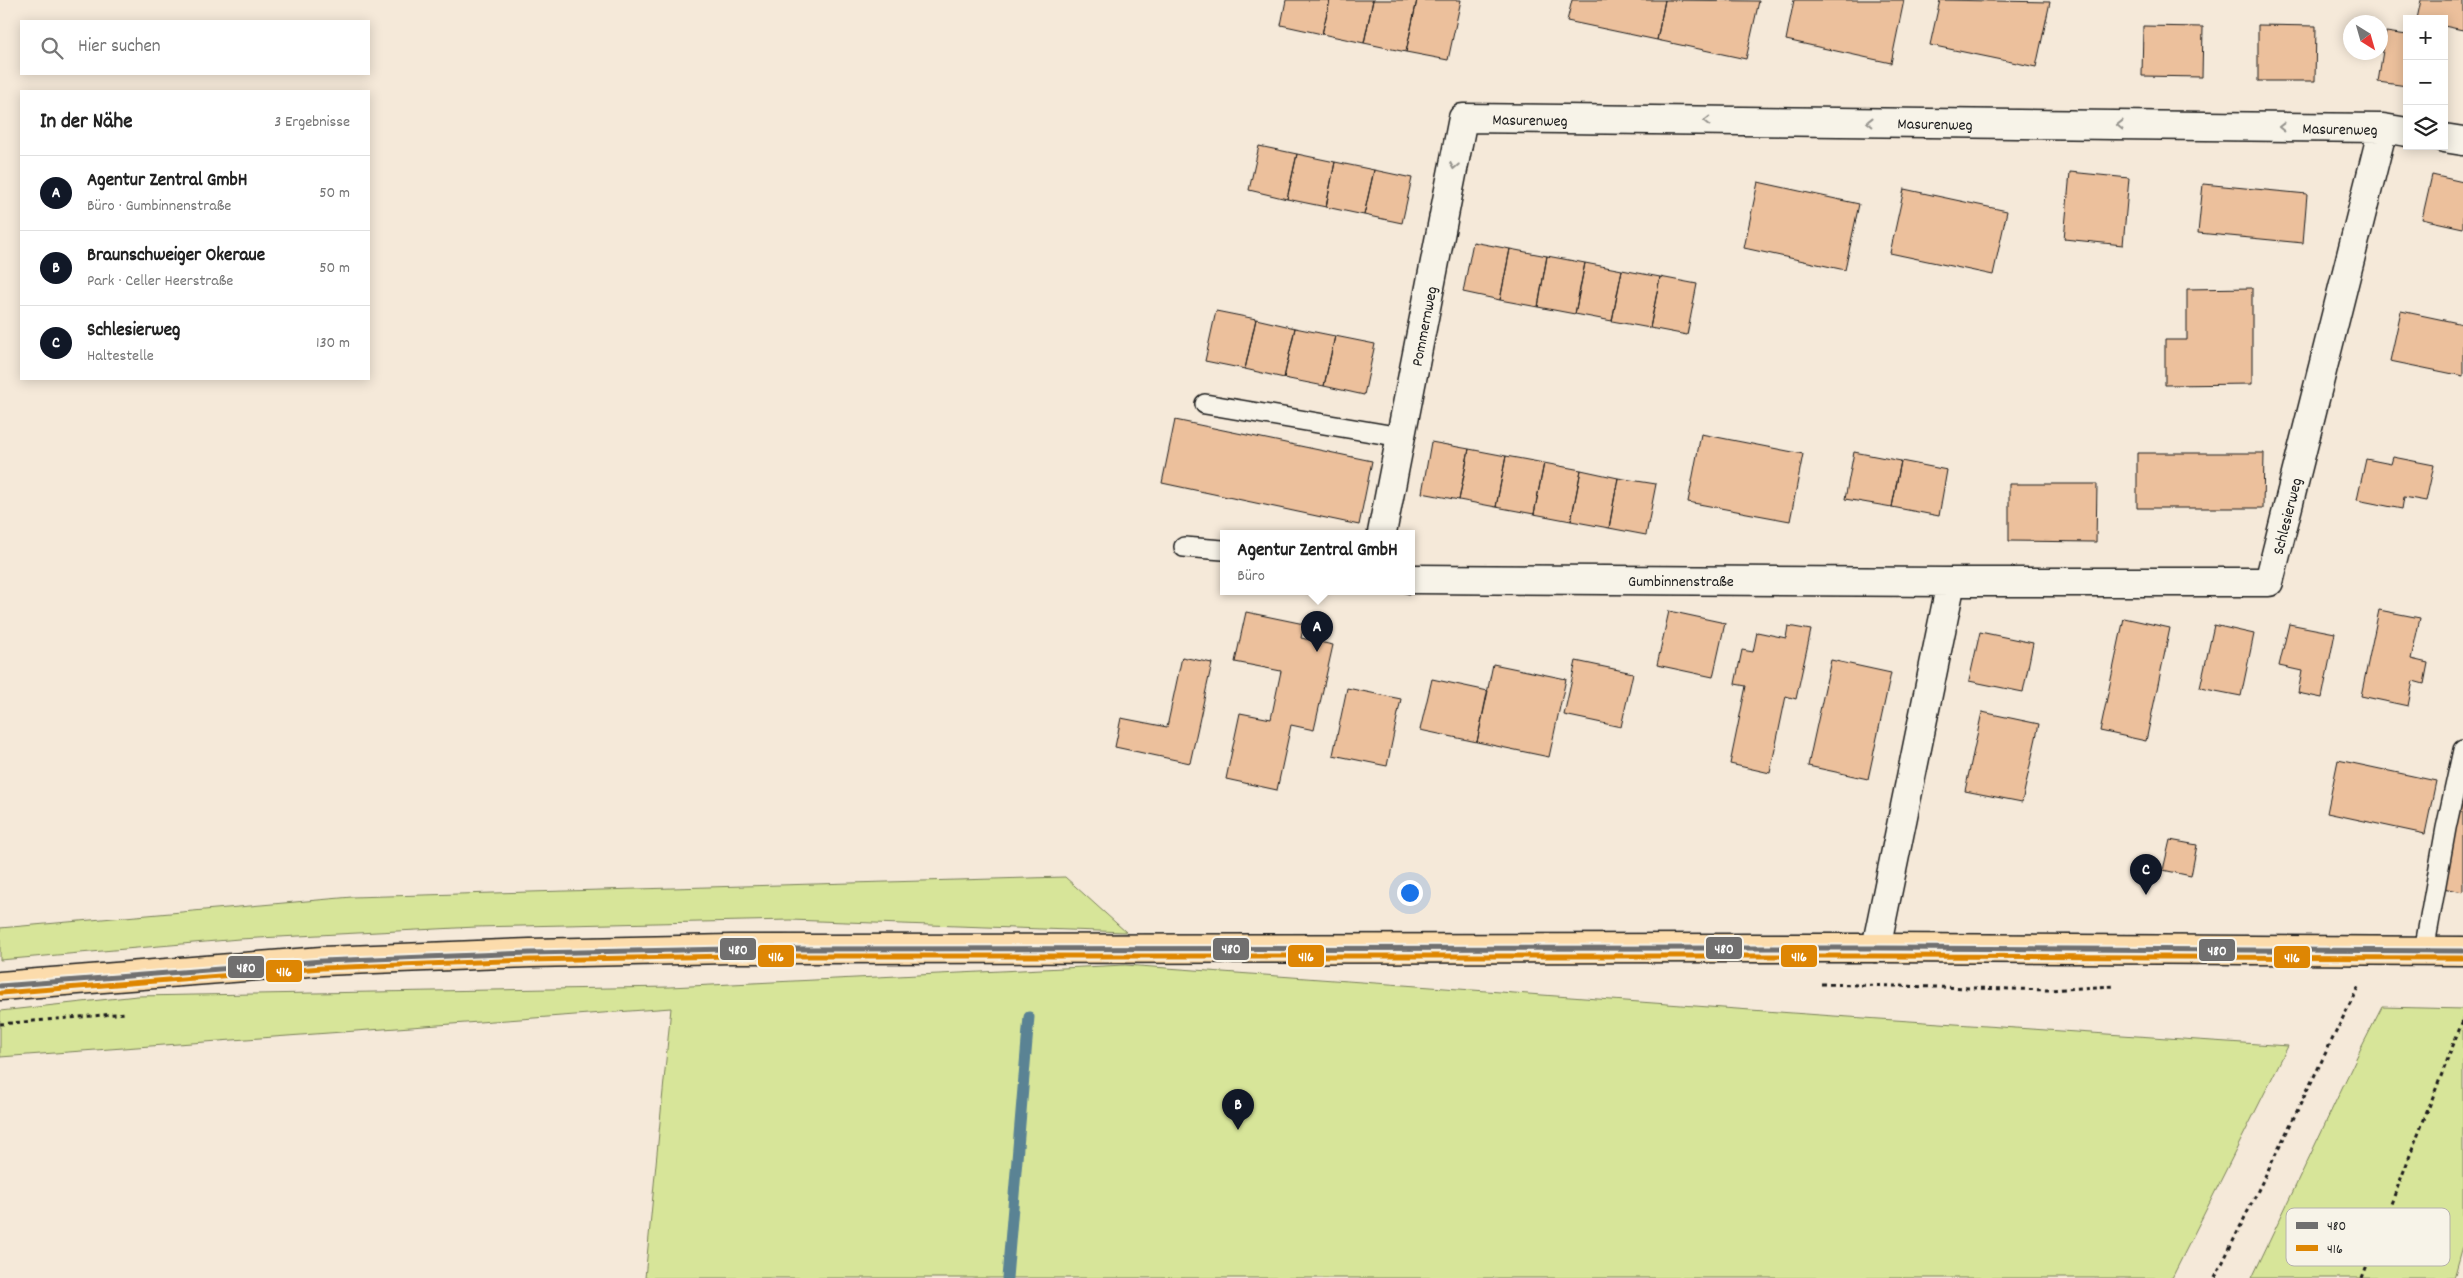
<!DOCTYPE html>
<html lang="de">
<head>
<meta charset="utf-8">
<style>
	:root { --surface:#fff; --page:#f2f2f2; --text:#222; --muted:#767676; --line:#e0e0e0; --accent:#111827 }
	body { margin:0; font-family:Dekko,sans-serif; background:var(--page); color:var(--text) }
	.controls { position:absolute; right:15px; top:15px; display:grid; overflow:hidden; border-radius:0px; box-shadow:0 2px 12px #0003 }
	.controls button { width:45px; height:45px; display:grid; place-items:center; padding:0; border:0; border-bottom:1px solid var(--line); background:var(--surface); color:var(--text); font:25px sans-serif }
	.compass { position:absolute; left:2343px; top:15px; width:45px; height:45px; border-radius:50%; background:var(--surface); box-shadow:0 2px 12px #0003; rotate:143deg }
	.you { position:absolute; left:1409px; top:892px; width:18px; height:18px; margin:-12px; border:4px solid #fff; border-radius:50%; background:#1a73e8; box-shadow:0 0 0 8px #1a73e833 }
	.badge { display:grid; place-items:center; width:32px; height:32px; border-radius:50%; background:var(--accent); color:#fff; font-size:16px; font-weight:700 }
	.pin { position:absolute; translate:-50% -41px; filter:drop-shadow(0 1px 2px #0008) }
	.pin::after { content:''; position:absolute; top:26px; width:18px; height:15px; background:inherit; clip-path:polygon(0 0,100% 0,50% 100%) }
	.popup { position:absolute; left:1220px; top:530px; width:195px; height:65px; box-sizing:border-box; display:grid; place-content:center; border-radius:0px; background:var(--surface); filter:drop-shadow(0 1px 4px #0005); font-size:16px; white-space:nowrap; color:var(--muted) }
	.popup b { font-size:19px; color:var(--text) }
	.popup::after { content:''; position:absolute; left:50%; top:100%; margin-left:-10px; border:10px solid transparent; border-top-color:var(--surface) }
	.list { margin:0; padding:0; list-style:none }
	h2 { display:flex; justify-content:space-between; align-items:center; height:65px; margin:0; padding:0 20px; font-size:21px }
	h2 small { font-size:16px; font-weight:400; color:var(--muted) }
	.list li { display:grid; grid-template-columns:32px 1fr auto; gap:15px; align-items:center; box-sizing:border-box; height:75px; padding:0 20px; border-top:1px solid var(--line) }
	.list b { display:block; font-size:19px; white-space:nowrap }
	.list p { margin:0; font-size:16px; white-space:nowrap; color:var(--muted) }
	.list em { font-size:16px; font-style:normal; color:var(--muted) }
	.icon { flex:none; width:28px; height:28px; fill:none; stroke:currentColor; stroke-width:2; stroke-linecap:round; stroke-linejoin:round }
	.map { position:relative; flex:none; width:2463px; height:1278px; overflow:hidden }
	.search { position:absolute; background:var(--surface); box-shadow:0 2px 12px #0003; left:20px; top:20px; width:350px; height:55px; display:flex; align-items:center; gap:12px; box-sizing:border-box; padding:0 18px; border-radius:0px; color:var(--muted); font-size:19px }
	.panel { position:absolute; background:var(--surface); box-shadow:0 2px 12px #0003; left:20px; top:90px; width:350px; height:290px; border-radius:0px }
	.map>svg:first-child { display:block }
	.green { fill:#d7e599; stroke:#7a805a }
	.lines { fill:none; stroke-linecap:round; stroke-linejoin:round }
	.stream { stroke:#5a8394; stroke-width:11 }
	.building { fill:#ecc09c; stroke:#1c1c1c }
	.lane-casing { stroke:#1c1c1c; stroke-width:22 }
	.street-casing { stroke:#1c1c1c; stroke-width:31 }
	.primary-casing { stroke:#1c1c1c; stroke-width:31 }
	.path { stroke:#1c1c1c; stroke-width:3; stroke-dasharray:4 4; stroke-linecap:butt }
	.lane { stroke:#f7f3e8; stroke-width:19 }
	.street { stroke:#f7f3e8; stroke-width:28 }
	.primary { stroke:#fcdcac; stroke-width:28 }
	.bus-1-casing { stroke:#f7f3e8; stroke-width:9 }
	.bus-2-casing { stroke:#f7f3e8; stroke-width:9 }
	.bus-1 { stroke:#706f6f; stroke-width:5 }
	.bus-2 { stroke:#de8603; stroke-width:5 }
	.oneway { stroke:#94928c }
	.labels { text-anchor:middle; stroke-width:4; stroke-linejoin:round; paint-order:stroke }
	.street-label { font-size:16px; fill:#1c1c1c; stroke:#f7f3e8 }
	.key { fill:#f7f3e8; stroke:#b5b2ab; stroke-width:1 }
	.key-label { font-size:14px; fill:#1c1c1c }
	.line-badge { stroke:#f7f3e8; stroke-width:2 }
	.badge-label { font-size:14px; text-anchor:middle; font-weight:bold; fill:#fff }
</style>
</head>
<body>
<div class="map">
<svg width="2463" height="1278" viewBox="0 0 2463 1278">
	<rect width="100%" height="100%" fill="#f5e9d9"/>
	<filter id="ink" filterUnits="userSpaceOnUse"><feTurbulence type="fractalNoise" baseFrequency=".02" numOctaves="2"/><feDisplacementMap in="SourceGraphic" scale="10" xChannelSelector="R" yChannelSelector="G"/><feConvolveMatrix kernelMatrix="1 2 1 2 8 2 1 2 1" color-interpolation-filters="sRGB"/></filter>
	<g filter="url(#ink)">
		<path class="green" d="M1065,877L1126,932L790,920L476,927L239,939L0,960V928L352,897Z
			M1125,965L1834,1016L2288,1046L2172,1278H645L671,1008L0,1057V1011L137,996L670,987Z
			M2382,1007L2463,1009V1246L2454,1278H2252L2360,1050Z"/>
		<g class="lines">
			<path class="stream" d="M1007,1278L1029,1017"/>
		</g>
		<path class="building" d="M1286,0H1330L1322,34L1281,25Z
			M1330,0H1373L1364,43L1322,34Z
			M1373,0H1417L1406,52L1364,43Z
			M1417,0H1461L1448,60L1406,52Z
			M1572,0H1665L1657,40L1567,21Z
			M1665,0L1759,1L1746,59L1657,40Z
			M1794,0H1904L1891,63L1786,40Z
			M1940,0L2050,2L2036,67L1930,45Z
			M2421,0H2463V30L2444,26V19H2417Z
			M2258,25L2316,26L2315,81H2258Z
			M2143,26L2203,27L2202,77L2142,76Z
			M2386,32L2407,35V86L2378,82Z
			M1259,146L1297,154L1287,199L1249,190Z
			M1297,154L1335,162L1326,207L1287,199Z
			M1335,162L1374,170L1364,215L1326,207Z
			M1374,170L1412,178L1402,223L1364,215Z
			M2070,172L2129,178L2123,245L2064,239Z
			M2432,175L2463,182V228L2422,219Z
			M1758,182L1859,204L1845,270L1744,248Z
			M2203,184L2307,194L2303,243L2198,233Z
			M1904,189L2007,211L1993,275L1890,253Z
			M1473,242L1510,249L1500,300L1463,292Z
			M1510,249L1547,256L1538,307L1500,300Z
			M1547,256L1585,263L1575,314L1538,307Z
			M1585,263L1622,270L1612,321L1575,314Z
			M1622,270L1660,277L1650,328L1612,321Z
			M1660,277L1697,284L1687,335L1650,328Z
			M2252,288V384L2165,385V340H2187V289Z
			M1216,311L1256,319L1245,369L1205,361Z
			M2401,311L2463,324V376L2390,361Z
			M1256,319L1295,328L1284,378L1245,369Z
			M1295,328L1335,336L1324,386L1284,378Z
			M1335,336L1375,344L1364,395L1324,386Z
			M1175,420L1372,461L1359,525L1162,483Z
			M1701,434L1803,454L1790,521L1688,502Z
			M1431,442L1469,449L1459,500L1422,493Z
			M1469,449L1506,456L1496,507L1459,500Z
			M1854,452L1901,461L1892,507L1845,499Z
			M2137,453H2264L2263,508H2137Z
			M1506,456L1544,463L1534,514L1496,507Z
			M2393,457L2434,465L2426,501L2404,497L2402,509L2357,500L2366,459L2391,464Z
			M1901,461L1947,470L1939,516L1892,507Z
			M1544,463L1581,470L1571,521L1534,514Z
			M1581,470L1618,478L1609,528L1571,521Z
			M1618,478L1656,484L1646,535L1609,528Z
			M2009,484H2097L2096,542L2009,541Z
			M2379,610L2420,618L2411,659L2428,663L2424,684L2413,681L2408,706L2361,696Z
			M1669,611L1725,623L1713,677L1657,665Z
			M1246,612L1304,624L1301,638L1333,645L1314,730L1291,725L1277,790L1226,779L1240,713L1271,719L1281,671L1235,662Z
			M2124,618L2170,628L2146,741L2100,731Z
			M2289,624L2335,633L2322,698L2298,693L2302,671L2279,666Z
			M2214,625L2254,634L2241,696L2200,688Z
			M1788,626L1811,630L1796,699L1786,696L1770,773L1730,764L1746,686L1735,684L1742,650L1753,652L1757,632L1786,638Z
			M1980,632L2033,643L2023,692L1969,681Z
			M1182,657L1212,663L1190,763L1115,747L1121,718L1167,727Z
			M1831,660L1891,673L1868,779L1808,766Z
			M1576,661L1633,673L1621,727L1564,715Z
			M1493,664L1566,679L1549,757L1477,742Z
			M1432,679L1488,691L1477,742L1420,730Z
			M1347,688L1401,699L1387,766L1333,755Z
			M1982,712L2039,724L2022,802L1965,791Z
			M2338,760L2436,781L2425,834L2327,813Z
			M2463,794V892L2443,888Z
			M2170,840L2197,845L2191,876L2163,870Z"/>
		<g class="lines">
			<defs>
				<path id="lane" d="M1205,404L1401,437
					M1184,547L1223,550
					M2424,951L2446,828L2463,750"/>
				<path id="street" d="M2444,138L2463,141
					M1382,533L1463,118L2383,128L2407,132
					M1411,579L1951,582
					M1876,948L1951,582H2269L2383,128"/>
				<path id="primary" d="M0,986L322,961L530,953L731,949L1876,948L2463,951"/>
			</defs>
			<use href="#lane" class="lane-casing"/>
			<use href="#street" class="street-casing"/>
			<use href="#primary" class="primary-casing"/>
			<path class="path" d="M1821,984L2049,990L2115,986
				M0,1024L126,1013
				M2215,1278L2359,985
				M2362,1278L2463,1020"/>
			<use href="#lane" class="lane"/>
			<use href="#street" class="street"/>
			<use href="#primary" class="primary"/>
			<defs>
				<path id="bus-1" d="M0,986L322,961L530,953L731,949L1876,948L2463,951"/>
				<path id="bus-2" d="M1,993L322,968L530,960L731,956H1876L2463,958"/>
			</defs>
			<use href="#bus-1" class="bus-1-casing"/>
			<use href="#bus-2" class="bus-2-casing"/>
			<use href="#bus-1" class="bus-1"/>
			<use href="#bus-2" class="bus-2"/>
		</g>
		<defs><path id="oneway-chevron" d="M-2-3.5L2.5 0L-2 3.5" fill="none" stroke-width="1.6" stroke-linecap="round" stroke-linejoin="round" transform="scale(1.25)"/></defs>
		<g class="oneway">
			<use href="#oneway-chevron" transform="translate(1707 121) rotate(-179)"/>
			<use href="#oneway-chevron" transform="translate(1870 122) rotate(-179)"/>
			<use href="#oneway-chevron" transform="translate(2120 125) rotate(-179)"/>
			<use href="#oneway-chevron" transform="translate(2282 127) rotate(-179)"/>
			<use href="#oneway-chevron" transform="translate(1454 166) rotate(101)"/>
		</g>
	</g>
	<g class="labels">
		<g class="street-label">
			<text transform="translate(1530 119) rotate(1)" y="6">Masurenweg</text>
			<text transform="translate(1935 123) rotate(1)" y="6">Masurenweg</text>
			<text transform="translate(2340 128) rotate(1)" y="6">Masurenweg</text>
			<text transform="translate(1423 326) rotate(-79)" y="6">Pommernweg</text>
			<text transform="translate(2286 516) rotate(-76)" y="6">Schlesierweg</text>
			<text x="1681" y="586">Gumbinnenstraße</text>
		</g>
	</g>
	<rect x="2286" y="1208" width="164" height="58" rx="8" class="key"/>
	<rect x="2296" y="1222" width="22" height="7" fill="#706f6f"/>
	<rect x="2296" y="1245" width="22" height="6" fill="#de8603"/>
	<g class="key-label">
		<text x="2327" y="1230">480</text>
		<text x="2327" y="1253">416</text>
	</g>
	<g class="line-badge">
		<rect x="1705" y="936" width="38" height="24" rx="5" fill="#706f6f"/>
		<rect x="1212" y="937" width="38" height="24" rx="5" fill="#706f6f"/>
		<rect x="719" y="937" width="38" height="24" rx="5" fill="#706f6f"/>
		<rect x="2198" y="938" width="38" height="24" rx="5" fill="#706f6f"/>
		<rect x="757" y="944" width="38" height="24" rx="5" fill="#de8603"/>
		<rect x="1287" y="944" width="38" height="24" rx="5" fill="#de8603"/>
		<rect x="1780" y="944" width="38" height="24" rx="5" fill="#de8603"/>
		<rect x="2273" y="945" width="38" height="24" rx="5" fill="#de8603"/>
		<rect x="227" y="955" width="38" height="24" rx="5" fill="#706f6f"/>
		<rect x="265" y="959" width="38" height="24" rx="5" fill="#de8603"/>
	</g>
	<g class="badge-label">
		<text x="1724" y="953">480</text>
		<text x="1231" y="953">480</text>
		<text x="738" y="954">480</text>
		<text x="2217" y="955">480</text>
		<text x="776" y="961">416</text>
		<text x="1306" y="961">416</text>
		<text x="1799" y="961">416</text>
		<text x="2292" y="962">416</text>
		<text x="246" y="972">480</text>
		<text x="284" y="976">416</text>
	</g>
</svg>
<div class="controls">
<button>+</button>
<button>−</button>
<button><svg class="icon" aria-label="layers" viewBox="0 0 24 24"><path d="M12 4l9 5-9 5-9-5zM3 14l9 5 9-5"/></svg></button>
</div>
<svg class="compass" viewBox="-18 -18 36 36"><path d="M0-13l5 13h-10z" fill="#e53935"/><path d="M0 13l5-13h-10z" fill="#767676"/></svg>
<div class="you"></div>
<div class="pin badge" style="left:1317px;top:652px">A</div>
<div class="popup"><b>Agentur Zentral GmbH</b>Büro</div>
<div class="pin badge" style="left:1238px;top:1130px">B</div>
<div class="pin badge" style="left:2146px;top:895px">C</div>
<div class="search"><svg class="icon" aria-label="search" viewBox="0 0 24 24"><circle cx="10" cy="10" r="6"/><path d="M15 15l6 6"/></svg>Hier suchen</div>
<section class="panel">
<h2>In der Nähe<small>3 Ergebnisse</small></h2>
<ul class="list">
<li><span class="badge">A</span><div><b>Agentur Zentral GmbH</b><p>Büro · Gumbinnenstraße</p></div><em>50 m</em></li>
<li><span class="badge">B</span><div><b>Braunschweiger Okeraue</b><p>Park · Celler Heerstraße</p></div><em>50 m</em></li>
<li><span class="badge">C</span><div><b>Schlesierweg</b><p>Haltestelle</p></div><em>130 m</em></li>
</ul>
</section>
</div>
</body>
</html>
